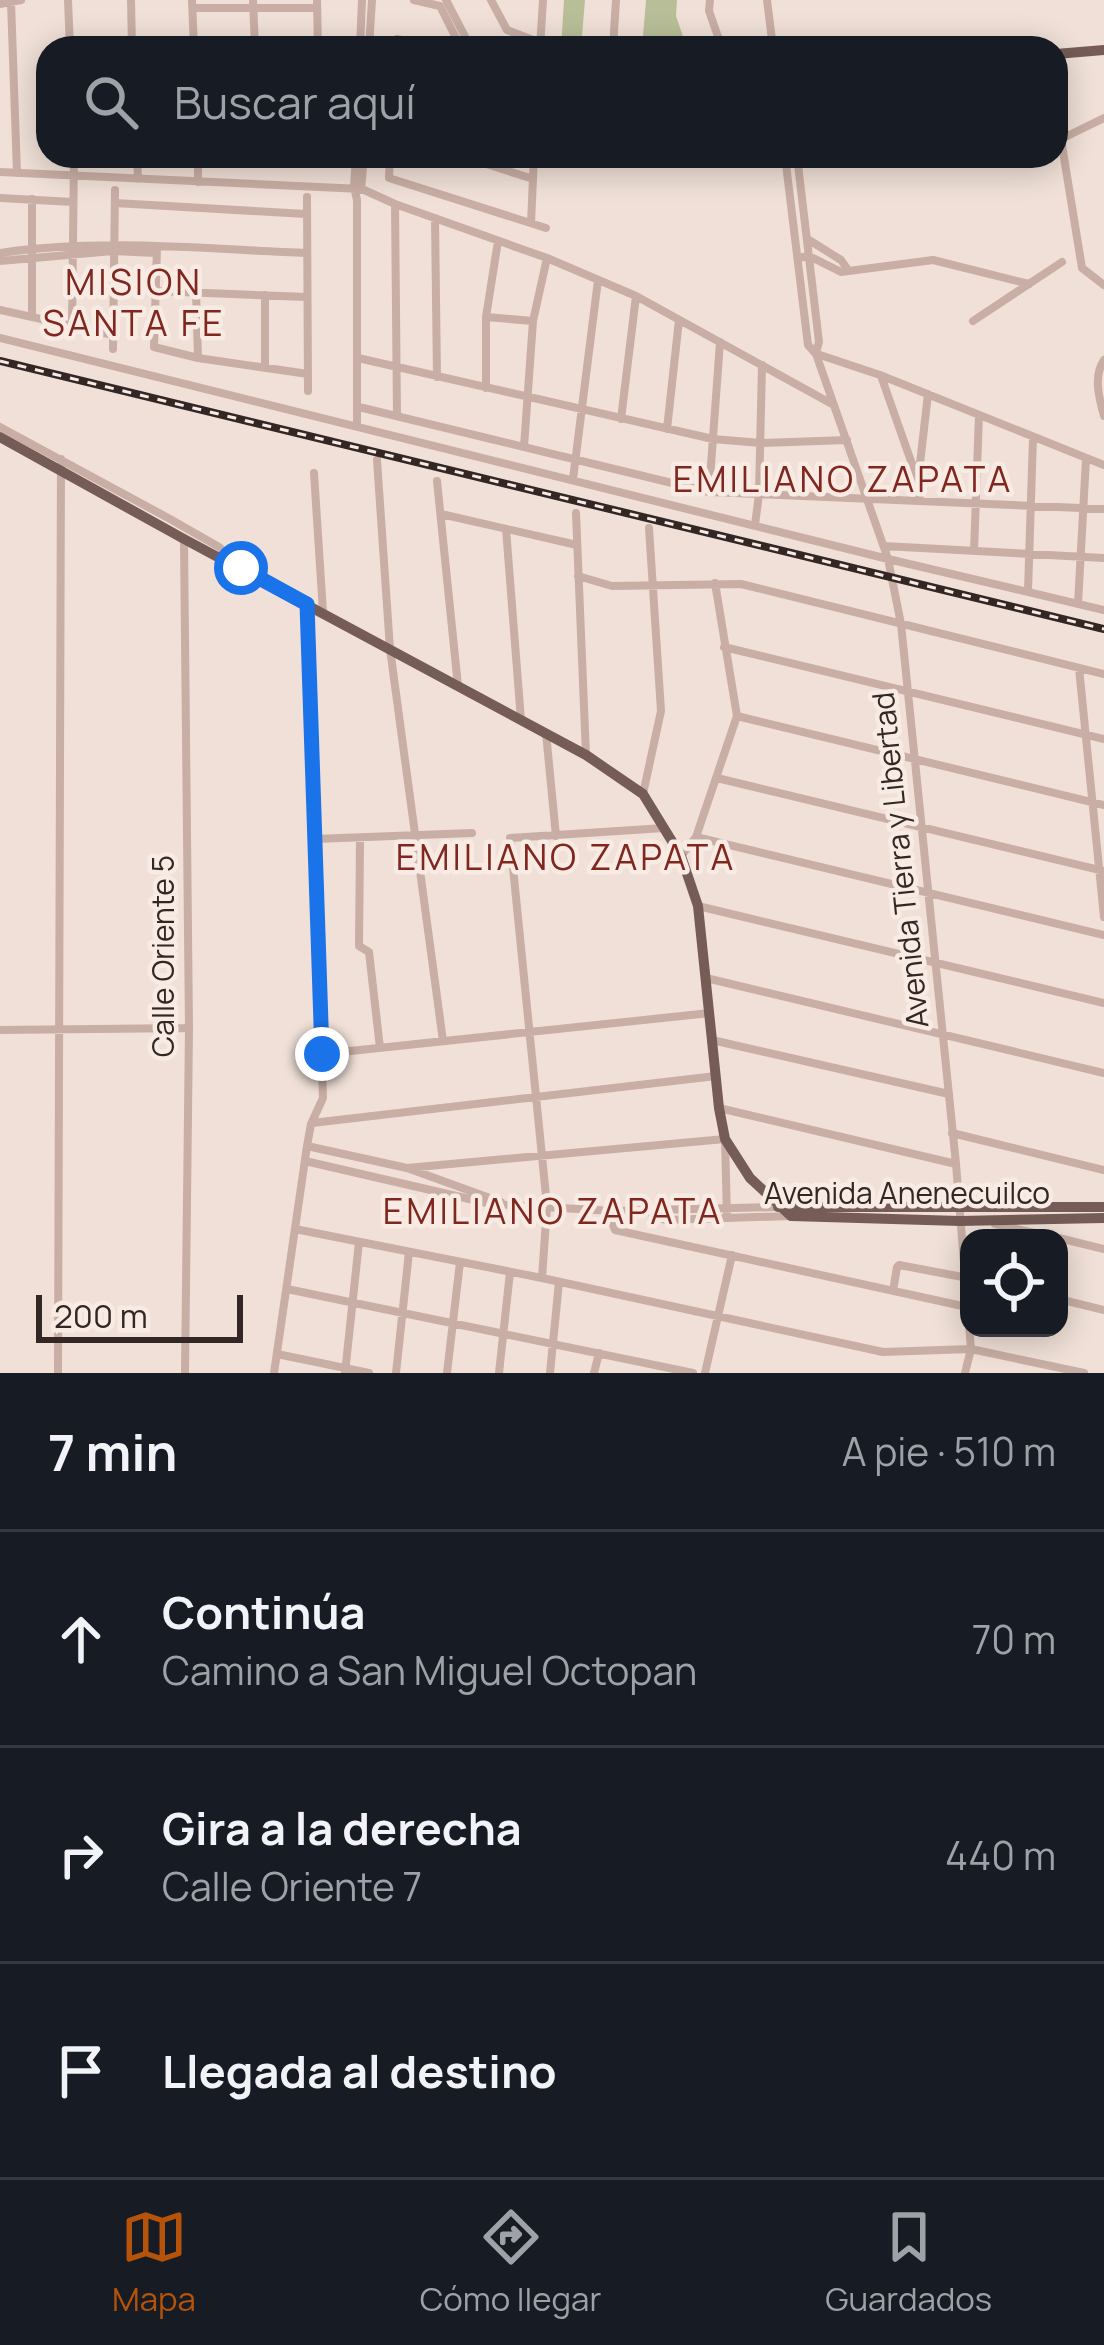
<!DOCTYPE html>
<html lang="es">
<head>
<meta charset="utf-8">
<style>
	:root { --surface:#171b24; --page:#242831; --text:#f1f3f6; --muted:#9ea1a6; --line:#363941; --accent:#b45309 }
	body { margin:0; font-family:Manrope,sans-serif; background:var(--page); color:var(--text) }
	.controls { position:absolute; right:36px; bottom:36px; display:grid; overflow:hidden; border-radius:24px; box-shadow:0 6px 30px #0003 }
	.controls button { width:108px; height:108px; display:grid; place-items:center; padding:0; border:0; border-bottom:3px solid var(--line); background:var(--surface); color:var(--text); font:60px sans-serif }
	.scale { position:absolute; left:36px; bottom:30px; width:207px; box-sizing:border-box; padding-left:12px; border:6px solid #332725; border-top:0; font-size:33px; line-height:42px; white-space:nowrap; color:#332725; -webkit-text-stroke:9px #f8ebe3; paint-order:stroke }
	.stop { position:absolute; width:36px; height:36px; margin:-27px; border:9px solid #1a73e8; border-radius:50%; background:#fff }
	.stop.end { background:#1a73e8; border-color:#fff; box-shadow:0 3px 12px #0008 }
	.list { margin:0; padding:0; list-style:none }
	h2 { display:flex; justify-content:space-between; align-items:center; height:156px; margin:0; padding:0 48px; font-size:51px }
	h2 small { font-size:39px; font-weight:400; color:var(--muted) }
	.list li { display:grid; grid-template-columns:78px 1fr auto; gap:36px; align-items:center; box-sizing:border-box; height:216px; padding:0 48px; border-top:3px solid var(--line) }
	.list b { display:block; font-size:45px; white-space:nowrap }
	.list p { margin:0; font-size:39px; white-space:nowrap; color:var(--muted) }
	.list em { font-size:39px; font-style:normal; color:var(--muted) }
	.icon { flex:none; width:66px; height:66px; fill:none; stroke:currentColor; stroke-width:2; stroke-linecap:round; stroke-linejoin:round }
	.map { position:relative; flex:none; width:1104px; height:1373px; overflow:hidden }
	.search { position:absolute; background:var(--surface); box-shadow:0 6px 30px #0003; left:36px; right:36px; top:36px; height:132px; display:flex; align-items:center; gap:30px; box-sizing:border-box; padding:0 42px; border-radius:36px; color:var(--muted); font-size:45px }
	.sheet { height:804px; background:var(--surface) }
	nav { display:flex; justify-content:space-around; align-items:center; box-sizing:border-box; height:168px; border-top:3px solid var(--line); background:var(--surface); font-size:33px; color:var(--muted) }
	nav a { display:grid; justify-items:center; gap:6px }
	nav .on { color:var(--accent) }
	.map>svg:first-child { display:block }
	.green { fill:#b8bf98 }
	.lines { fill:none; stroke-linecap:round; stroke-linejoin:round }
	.minor { stroke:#c8aea4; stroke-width:8 }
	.major { stroke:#755c56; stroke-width:10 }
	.rail-casing { stroke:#332725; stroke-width:8 }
	.rail { stroke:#f8ebe3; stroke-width:3; stroke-dasharray:9; stroke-linecap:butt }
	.route { stroke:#1a73e8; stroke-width:15 }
	.labels { text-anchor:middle; stroke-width:9; stroke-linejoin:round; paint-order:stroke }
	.street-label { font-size:30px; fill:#332725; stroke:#f8ebe3 }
	.quarter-label { font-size:36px; letter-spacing:3px; fill:#802720; stroke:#f8ebe3 }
</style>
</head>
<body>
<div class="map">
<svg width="1104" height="1373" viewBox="0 0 1104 1373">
	<rect width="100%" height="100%" fill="#f0e0d7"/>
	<path class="green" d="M564,0H585L581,48H561Z
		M646,0H677L676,16L687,48H642Z"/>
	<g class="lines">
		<path class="minor" d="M68,0L70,48
			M131,0L132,48
			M192,0L194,48
			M253,0L255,48
			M317,0L318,48
			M414,0L440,6L461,48
			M446,0L471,48
			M491,0L507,30L541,43
			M710,0L709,11L722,48
			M767,0L773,48
			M11,2L17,173
			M0,4L21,0
			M193,8H317
			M360,48L362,0
			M369,48L372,0
			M396,48L397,39L411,42L415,48
			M540,48L543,0
			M613,48L616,0
			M1104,118L1061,139L1082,268L1104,285
			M137,156L138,179
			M198,156V182
			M356,156L354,187L357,200V426
			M390,156L389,178L546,228
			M461,156L533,179
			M785,156L808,345L816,354L888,559L901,624L956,1164L971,1349L965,1373
			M797,156L819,342L816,352
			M0,172L362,189L395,204L547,258L636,296L832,404
			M361,190L364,156
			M307,197L308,391
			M0,198L73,202
			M32,199V317
			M115,203L306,214
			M395,204L397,416
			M435,218L437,377
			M531,223L534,156
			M809,240L841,260L848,270
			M157,247L154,347L198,358L308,374
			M0,253C101,238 204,249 306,253
			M798,258L809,256L841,272L933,260L1029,284
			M0,261L113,251L156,253
			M157,291L307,297
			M196,292L198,358
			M265,295V368
			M0,310L113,335
			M486,317L533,321
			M973,321L1062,262
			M72,327L74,156
			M0,338L888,559L1104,610
			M113,349L115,190
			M817,354L880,375L1104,465
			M358,358L713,439L761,443L847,440
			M1104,360C1093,376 1099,398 1104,416
			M881,376L918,481
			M486,388V317L498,241
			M359,407L709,492L1104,509
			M621,419L636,296
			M0,427L170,519L219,547L236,562
			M667,429L679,320
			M524,447L533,321L547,258
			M377,460L390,649L443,1041
			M314,473L323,612
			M573,479L598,280
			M437,481L458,686
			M709,492L720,342
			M920,501L918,481L928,394
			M576,513L586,755
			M441,514L577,545
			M755,525L759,494L762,365
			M506,529L521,720
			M184,541L189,1028L185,1373
			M884,546L1104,558
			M974,551L979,415
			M578,576L612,586L741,584L1104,674
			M1028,591L1033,438
			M1078,604L1086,459
			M724,647L1104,739
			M1079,668L1104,917
			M737,716L1104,805
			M546,733L556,836
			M717,778L1104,871
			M643,794L661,711L649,528
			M696,837L1104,935
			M360,838L359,946L369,952L380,1048
			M315,839L472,833
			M681,856L696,837L737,716L715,583
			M698,906L1104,1003
			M706,978L1104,1073
			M0,1030L189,1028
			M712,1040L949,1094
			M322,1054L710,1013
			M719,1108L956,1164
			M312,1123L716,1076
			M952,1133L1104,1170
			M307,1146L407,1168L501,1202
			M305,1161L491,1204L614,1211L778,1207
			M407,1168L725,1139L727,1217
			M614,1211L613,1225L615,1230L967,1307
			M648,1212L665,1220L791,1216
			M995,1224L1057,1238
			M295,1229L542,1278L883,1352L971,1349L1084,1373
			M1059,1238L1104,1249
			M542,1278L547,1206L510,838L664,828
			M287,1289L693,1373
			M893,1291L897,1267L899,1265L968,1278
			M1059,1299L1104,1310
			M277,1354L369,1373
			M58,1373L61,459
			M274,1373L307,1146L311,1124L323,1098L307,606
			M345,1373L359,1242
			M396,1373L409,1252
			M447,1373L460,1262
			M499,1373L510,1272
			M550,1373L559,1282
			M594,1373L599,1353
			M705,1373L732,1255"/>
		<path class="major" d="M1056,54L1104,50
			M0,437L184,539L586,755L643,794L681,856L698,906L719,1108L725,1139L750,1178L791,1216L960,1221L1104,1218
			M778,1207H1104"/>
		<defs>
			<path id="rail" d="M0,361L1104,629"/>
		</defs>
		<use href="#rail" class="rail-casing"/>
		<use href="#rail" class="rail"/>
	</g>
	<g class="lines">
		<path class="route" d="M241,568L307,604L322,1054"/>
	</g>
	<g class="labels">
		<g class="street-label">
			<text transform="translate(901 860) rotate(-96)" y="10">Avenida Tierra y Libertad</text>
			<text transform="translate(164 956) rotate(-90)" y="10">Calle Oriente 5</text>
			<text x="907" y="1204">Avenida Anenecuilco</text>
		</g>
		<g class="quarter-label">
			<text x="134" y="295">MISION<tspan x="134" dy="41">SANTA FE</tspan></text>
			<text x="843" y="492">EMILIANO ZAPATA</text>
			<text x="566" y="870">EMILIANO ZAPATA</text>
			<text x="553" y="1224">EMILIANO ZAPATA</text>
		</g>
	</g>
</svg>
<div class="controls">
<button><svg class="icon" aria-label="locate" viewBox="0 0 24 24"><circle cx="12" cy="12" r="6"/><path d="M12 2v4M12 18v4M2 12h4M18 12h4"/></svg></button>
</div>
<div class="scale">200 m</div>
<div class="stop" style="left:241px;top:568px"></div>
<div class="stop end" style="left:322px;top:1054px"></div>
<div class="search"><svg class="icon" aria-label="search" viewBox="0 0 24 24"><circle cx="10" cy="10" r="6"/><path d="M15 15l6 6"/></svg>Buscar aquí</div>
</div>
<section class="sheet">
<h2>7 min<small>A pie · 510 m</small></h2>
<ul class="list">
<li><svg class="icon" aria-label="ahead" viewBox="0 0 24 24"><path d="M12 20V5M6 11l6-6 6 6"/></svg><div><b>Continúa</b><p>Camino a San Miguel Octopan</p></div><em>70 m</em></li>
<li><svg class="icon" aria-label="right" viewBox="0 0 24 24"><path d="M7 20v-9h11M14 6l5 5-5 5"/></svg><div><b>Gira a la derecha</b><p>Calle Oriente 7</p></div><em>440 m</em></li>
<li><svg class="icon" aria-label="arrive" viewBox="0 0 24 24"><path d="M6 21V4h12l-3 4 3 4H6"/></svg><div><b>Llegada al destino</b></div></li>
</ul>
</section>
<nav>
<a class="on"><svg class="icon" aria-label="map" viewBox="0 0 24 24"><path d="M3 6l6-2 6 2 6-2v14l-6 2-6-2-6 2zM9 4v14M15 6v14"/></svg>Mapa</a>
<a><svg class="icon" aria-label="directions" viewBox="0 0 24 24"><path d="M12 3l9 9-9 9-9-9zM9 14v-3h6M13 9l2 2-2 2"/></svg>Cómo llegar</a>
<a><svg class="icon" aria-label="saved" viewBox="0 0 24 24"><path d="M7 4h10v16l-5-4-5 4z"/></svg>Guardados</a>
</nav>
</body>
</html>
